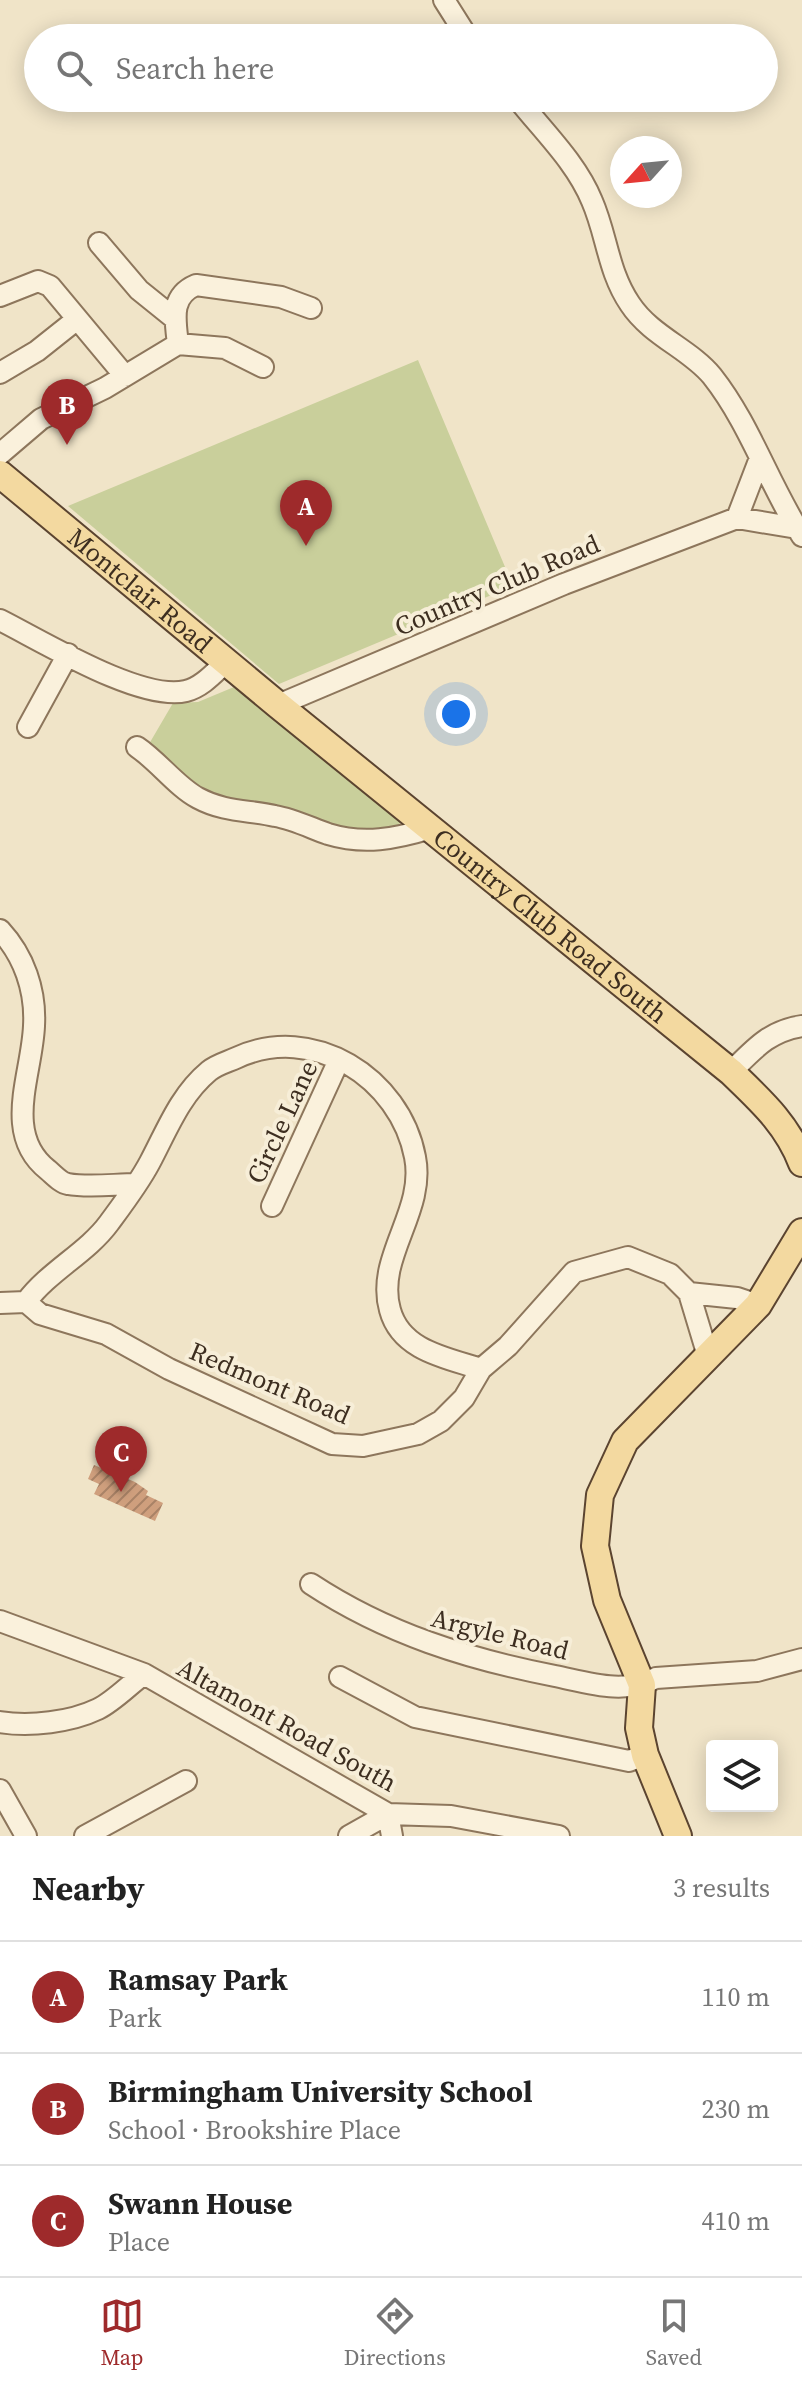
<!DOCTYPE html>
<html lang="en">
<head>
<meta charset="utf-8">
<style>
	:root { --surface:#fff; --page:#f2f2f2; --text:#222; --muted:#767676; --line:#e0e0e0; --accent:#9e2a2b }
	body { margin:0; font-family:"Source Serif 4",serif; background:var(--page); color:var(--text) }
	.controls { position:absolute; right:24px; bottom:24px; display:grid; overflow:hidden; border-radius:8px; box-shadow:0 4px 20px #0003 }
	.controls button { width:72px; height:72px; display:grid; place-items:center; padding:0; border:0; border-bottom:2px solid var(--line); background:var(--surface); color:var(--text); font:40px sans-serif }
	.compass { position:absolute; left:610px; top:136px; width:72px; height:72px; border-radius:50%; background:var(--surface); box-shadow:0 4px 20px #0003; rotate:243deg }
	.you { position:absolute; left:456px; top:714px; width:28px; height:28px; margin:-20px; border:6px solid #fff; border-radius:50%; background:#1a73e8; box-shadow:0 0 0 12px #1a73e833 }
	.badge { display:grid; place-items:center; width:52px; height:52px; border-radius:50%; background:var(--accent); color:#fff; font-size:26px; font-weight:700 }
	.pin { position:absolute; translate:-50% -66px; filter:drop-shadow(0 2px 4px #0008) }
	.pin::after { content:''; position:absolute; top:42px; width:28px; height:24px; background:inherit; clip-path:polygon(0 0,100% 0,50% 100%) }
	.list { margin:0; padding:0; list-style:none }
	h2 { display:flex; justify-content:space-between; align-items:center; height:104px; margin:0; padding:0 32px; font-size:34px }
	h2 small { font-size:26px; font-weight:400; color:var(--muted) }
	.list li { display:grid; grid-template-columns:52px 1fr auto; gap:24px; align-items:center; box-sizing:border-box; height:112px; padding:0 32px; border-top:2px solid var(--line) }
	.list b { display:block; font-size:30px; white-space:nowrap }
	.list p { margin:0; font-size:26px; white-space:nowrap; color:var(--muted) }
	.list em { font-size:26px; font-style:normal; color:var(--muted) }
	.icon { flex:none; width:44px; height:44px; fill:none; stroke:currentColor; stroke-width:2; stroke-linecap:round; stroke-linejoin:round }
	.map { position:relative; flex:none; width:802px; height:1836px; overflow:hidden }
	.search { position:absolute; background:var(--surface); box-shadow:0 4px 20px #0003; left:24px; right:24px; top:24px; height:88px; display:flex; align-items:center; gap:20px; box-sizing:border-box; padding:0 28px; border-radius:44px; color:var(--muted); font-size:30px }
	.sheet { height:440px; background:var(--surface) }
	nav { display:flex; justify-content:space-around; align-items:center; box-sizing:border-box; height:112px; border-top:2px solid var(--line); background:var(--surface); font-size:22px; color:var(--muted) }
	nav a { display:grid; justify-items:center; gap:4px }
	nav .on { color:var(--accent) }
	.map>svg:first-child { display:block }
	.green { fill:#c9cf9b }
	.building { fill:url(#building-hatch) }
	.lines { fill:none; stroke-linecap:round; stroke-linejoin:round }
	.minor-casing { stroke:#8d765c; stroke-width:24 }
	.major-casing { stroke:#5b4430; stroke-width:30 }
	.minor { stroke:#faf1dc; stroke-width:20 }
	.major { stroke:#f3d9a0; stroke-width:26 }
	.labels { text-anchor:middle; stroke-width:8; stroke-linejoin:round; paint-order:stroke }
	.street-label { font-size:26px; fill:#3d2e20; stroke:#f7eed8 }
</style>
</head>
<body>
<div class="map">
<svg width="802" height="1836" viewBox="0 0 802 1836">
	<defs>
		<pattern id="building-hatch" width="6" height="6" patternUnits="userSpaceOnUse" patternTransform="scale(2)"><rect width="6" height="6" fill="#cf9f7d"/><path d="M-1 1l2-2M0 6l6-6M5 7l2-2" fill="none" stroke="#a98266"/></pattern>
	</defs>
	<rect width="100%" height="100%" fill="#f0e4c8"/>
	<path class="green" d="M418,360L513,586L279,684L68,506Z
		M234,687L400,821L399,828L374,838L212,801L149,744L173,703L198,702Z"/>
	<path class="building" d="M94,1465L135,1482L148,1491L146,1495L163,1503L155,1521L94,1494L99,1484L88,1479Z"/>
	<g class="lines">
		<defs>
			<path id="minor" d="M444,0L468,38
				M517,98C543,131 576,162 592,201C607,235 608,272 630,304C651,336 690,349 712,376C750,424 769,485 802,536
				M99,243L139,290L175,319
				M0,296L38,281L50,286L125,376
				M178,344C175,319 170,296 196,285L281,297L311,308
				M0,373L37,351L76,320
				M0,454L41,419L105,388L178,344L225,348L263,367
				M737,518L760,458
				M0,620C42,641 141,702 186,691C202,687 214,673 226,662
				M278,705L564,584L737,518L797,528
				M28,727L68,654
				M137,747C158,761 177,787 198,798C224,812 248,810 275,816C293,819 311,828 328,834C364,845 395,839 431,828
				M0,930C24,956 36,990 34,1026C32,1075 2,1134 48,1170C54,1175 61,1183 68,1184C89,1188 115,1184 136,1184
				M731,1072C754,1049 769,1031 802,1026
				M272,1206L339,1060
				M689,1293L708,1356
				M26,1302C49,1271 87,1253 109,1223C123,1204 139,1183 150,1162C167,1130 180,1095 209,1071C216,1065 227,1062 236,1058C313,1022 400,1078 415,1157C426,1212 375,1257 390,1310C401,1351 447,1358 481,1369
				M0,1303L26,1302L40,1314L106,1334L169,1369L332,1444L363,1446L418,1434L441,1421L464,1398L481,1369L508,1346L574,1272L628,1257L670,1274L689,1293L737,1298L758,1305
				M311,1584C387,1634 468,1659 555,1676C589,1683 624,1695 656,1678L757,1671L802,1659
				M0,1621L144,1674L388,1814L451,1816L559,1836
				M340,1677L415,1717L629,1761L645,1755
				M0,1722C30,1727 71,1722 98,1709C114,1701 129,1685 144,1674
				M0,1790L26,1836
				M85,1836L186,1781
				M349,1836L388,1814L392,1836"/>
			<g id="major">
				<path id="s1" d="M0,474L278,705L731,1072C761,1101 787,1124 802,1163"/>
				<path d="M678,1836L645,1755L639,1728L642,1685L607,1600L595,1546L600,1495L625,1441L758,1305L802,1232"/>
			</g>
		</defs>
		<use href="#minor" class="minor-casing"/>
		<use href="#major" class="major-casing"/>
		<use href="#minor" class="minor"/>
		<use href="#major" class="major"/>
	</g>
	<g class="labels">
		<g class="street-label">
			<text transform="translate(497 585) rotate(-23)" y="9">Country Club Road</text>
			<text dy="9" stroke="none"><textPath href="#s1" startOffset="182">Montclair Road</textPath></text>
			<text dy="9" stroke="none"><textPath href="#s1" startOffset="712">Country Club Road South</textPath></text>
			<text transform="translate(282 1122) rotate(-65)" y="9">Circle Lane</text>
			<text transform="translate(270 1383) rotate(23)" y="9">Redmont Road</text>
			<text transform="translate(500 1634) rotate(14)" y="9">Argyle Road</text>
			<text transform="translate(287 1725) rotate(29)" y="9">Altamont Road South</text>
		</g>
	</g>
</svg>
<div class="controls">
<button><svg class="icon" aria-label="layers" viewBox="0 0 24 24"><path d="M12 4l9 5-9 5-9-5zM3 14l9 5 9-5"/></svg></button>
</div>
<svg class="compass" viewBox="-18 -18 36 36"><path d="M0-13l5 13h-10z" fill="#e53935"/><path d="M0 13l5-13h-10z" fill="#767676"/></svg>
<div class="you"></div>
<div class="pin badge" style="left:306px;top:546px">A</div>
<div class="pin badge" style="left:67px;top:445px">B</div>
<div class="pin badge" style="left:121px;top:1492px">C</div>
<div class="search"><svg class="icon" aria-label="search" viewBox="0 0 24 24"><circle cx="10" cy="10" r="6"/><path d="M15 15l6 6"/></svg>Search here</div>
</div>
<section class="sheet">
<h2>Nearby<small>3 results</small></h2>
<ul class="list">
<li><span class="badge">A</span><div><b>Ramsay Park</b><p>Park</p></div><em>110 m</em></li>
<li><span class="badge">B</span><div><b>Birmingham University School</b><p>School · Brookshire Place</p></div><em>230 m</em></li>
<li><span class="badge">C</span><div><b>Swann House</b><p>Place</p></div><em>410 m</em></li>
</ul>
</section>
<nav>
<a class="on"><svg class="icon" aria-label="map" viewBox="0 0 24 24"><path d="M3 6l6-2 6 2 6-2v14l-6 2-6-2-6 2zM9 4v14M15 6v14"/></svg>Map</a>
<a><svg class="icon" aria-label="directions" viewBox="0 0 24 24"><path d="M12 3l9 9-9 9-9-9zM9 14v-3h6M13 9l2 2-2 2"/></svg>Directions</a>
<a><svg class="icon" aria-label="saved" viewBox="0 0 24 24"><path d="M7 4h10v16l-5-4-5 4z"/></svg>Saved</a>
</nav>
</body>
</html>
